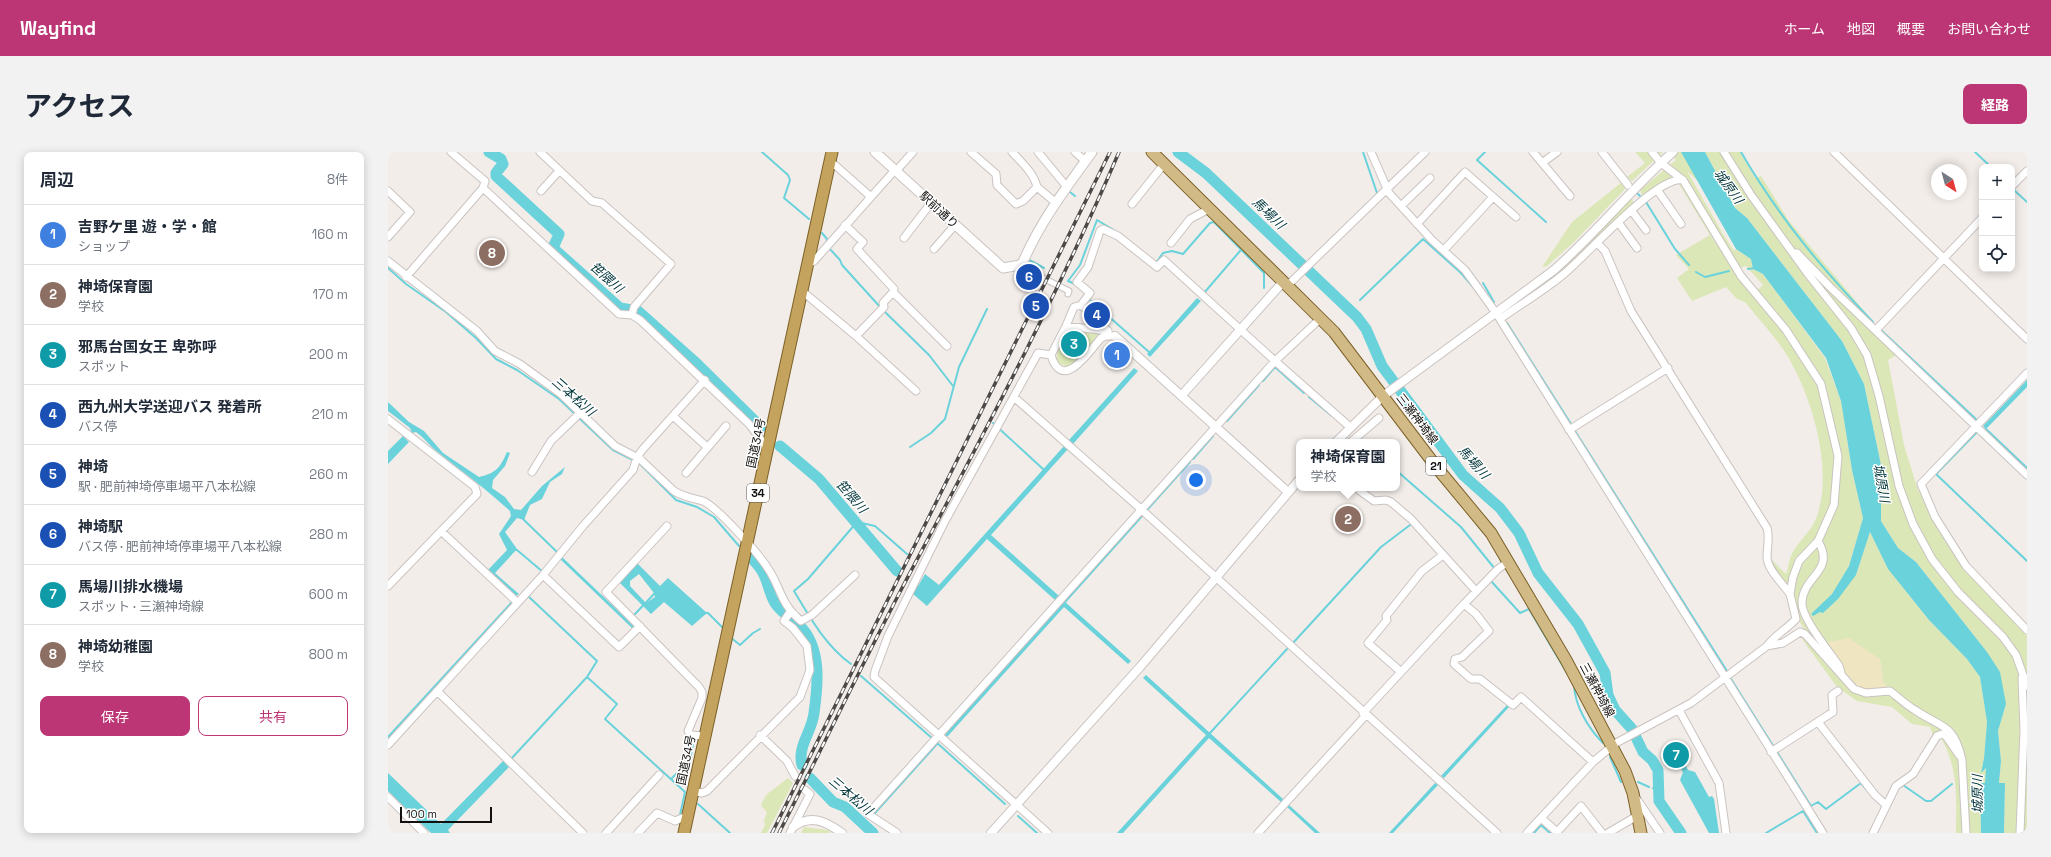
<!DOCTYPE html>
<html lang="ja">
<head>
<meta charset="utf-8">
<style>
	:root { --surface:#fff; --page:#f2f2f3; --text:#1f2937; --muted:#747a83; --line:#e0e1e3; --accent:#bc3574 }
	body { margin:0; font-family:"Space Grotesk","Noto Sans JP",sans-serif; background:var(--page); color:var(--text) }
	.controls { position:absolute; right:12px; top:12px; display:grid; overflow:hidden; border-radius:8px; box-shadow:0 2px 10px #0003 }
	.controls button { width:36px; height:36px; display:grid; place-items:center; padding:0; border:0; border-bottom:1px solid var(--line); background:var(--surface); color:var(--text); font:20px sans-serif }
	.compass { position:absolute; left:1543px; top:12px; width:36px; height:36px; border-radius:50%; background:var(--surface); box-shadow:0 2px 10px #0003; rotate:144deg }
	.scale { position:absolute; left:12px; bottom:10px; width:92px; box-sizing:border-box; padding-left:4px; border:2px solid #13110f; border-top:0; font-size:11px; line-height:14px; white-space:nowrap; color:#13110f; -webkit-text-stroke:3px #fff; paint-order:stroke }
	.you { position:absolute; left:808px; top:328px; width:14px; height:14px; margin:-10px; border:3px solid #fff; border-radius:50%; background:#1a73e8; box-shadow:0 0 0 6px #1a73e833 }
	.badge { display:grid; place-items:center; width:26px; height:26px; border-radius:50%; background:var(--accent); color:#fff; font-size:13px; font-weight:700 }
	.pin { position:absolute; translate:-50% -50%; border:2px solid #fff; box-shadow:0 1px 4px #0006 }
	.popup { position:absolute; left:908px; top:287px; width:104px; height:52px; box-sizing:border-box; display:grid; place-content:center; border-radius:8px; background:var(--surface); filter:drop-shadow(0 1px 3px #0005); font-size:13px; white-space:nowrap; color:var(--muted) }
	.popup b { font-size:15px; color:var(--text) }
	.popup::after { content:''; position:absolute; left:50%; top:100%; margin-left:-8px; border:8px solid transparent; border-top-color:var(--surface) }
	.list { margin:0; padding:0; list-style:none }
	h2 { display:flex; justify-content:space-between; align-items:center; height:52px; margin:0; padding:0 16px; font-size:17px }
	h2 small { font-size:13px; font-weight:400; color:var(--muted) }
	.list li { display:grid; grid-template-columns:26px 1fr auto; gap:12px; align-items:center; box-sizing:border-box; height:60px; padding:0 16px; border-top:1px solid var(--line) }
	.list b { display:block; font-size:15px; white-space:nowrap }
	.list p { margin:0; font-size:13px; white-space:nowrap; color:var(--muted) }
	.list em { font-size:13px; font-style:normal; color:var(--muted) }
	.actions { display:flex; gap:8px; padding:12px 16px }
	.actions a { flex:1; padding:9px 0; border:1px solid var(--accent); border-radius:8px; text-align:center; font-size:14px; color:var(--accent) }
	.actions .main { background:var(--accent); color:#fff }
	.icon { flex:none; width:22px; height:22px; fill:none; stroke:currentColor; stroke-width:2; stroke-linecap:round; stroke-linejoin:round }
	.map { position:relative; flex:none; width:1639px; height:681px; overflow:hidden; border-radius:8px }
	header { display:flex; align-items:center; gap:24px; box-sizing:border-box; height:56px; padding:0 20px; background:var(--accent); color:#fff }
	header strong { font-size:19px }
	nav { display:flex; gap:22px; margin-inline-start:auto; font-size:14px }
	.intro { display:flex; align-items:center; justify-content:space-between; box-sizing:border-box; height:96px; padding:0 24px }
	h1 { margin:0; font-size:28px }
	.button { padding:10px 18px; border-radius:8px; background:var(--accent); color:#fff; font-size:14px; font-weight:700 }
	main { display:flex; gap:24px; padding:0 24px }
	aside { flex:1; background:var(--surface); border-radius:8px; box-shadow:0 2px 10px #0003 }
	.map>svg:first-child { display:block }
	.green { fill:#dbe7b6; fill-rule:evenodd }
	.sand { fill:#efe5c0 }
	.water { fill:#69d2db; fill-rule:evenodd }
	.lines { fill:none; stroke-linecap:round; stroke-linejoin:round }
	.stream { stroke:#69d2db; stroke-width:2 }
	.river { stroke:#69d2db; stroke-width:11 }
	.minor-tunnel { stroke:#d1ccc8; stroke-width:7; stroke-dasharray:7 3.5; stroke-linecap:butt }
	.pedestrian-casing { stroke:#cac3c0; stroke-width:7 }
	.minor-casing { stroke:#cac3c0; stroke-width:9 }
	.tertiary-casing { stroke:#cac3c0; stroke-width:10 }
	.secondary-casing { stroke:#cac3c0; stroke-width:11 }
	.primary-casing { stroke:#7c6128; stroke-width:13 }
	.trunk-casing { stroke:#7c6128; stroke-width:13 }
	.pedestrian { stroke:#fff; stroke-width:5 }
	.minor { stroke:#fff; stroke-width:7 }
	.tertiary { stroke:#fff; stroke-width:8 }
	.secondary { stroke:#fff; stroke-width:9 }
	.primary { stroke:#d2ba86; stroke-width:11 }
	.trunk { stroke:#c3a35e; stroke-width:11 }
	.rail-casing { stroke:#4c4947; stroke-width:3.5 }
	.rail { stroke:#fff; stroke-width:2; stroke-dasharray:6; stroke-linecap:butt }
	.labels { text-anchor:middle; stroke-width:3; stroke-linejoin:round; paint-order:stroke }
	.shield { fill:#fff; stroke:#5a5857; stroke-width:1 }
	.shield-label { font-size:11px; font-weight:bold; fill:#13110f }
	.street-label { font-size:12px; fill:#13110f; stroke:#fff }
	.water-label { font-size:13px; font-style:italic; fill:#003539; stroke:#fff }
</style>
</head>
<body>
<header>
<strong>Wayfind</strong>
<nav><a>ホーム</a><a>地図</a><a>概要</a><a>お問い合わせ</a></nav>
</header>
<div class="intro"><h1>アクセス</h1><a class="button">経路</a></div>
<main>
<aside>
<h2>周辺<small>8件</small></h2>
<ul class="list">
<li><span class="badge" style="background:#3f7fe0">1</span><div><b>吉野ケ里 遊・学・館</b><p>ショップ</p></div><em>160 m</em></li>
<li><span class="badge" style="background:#8d6e63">2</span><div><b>神埼保育園</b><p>学校</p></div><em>170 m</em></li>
<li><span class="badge" style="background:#0f9aa8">3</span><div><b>邪馬台国女王 卑弥呼</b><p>スポット</p></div><em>200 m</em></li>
<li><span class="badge" style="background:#1a4fb4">4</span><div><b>西九州大学送迎バス 発着所</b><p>バス停</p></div><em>210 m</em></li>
<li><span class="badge" style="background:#1a4fb4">5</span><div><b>神埼</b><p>駅 · 肥前神埼停車場平八本松線</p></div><em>260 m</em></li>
<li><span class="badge" style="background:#1a4fb4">6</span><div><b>神埼駅</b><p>バス停 · 肥前神埼停車場平八本松線</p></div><em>280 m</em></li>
<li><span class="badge" style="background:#0f9aa8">7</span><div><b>馬場川排水機場</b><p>スポット · 三瀬神埼線</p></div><em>600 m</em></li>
<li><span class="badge" style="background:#8d6e63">8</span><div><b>神埼幼稚園</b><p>学校</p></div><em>800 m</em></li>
</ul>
<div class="actions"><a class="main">保存</a><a>共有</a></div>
</aside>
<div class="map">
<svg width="1639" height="681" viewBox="0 0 1639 681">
	<rect width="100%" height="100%" fill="#f3ede9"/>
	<path class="green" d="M1247,0H1275L1244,29L1239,25L1257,11Z
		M1280,0H1293L1313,32L1299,19L1335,82L1346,99L1348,97L1363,107L1365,117L1375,122L1437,206L1453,249L1464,318L1475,366L1461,414L1444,442L1430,453L1468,423L1482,380L1500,417L1541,468L1579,507L1592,525L1599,570L1596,606L1593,620L1599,616L1597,631H1592L1593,681H1568C1568,644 1571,619 1553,586L1545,583L1542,575L1524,572L1504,555L1469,549L1449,535L1414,487L1417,478L1409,466H1403L1399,440L1378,411L1382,406L1398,422C1400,416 1401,410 1403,404C1408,391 1421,382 1427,369C1447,322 1425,247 1400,205C1389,186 1371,168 1357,150L1349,147L1338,135L1304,149L1289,126L1301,117L1288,103L1322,83L1291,32L1279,28L1255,45L1252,38L1288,8ZM1329,82L1352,116L1358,114L1375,133L1364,143L1323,84ZM1492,507L1495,530L1500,536L1454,512Z
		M1317,0H1352L1367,26L1373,24L1401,69L1492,178L1515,199L1500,208L1516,293L1530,338L1576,416L1639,484V681H1616L1617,631H1611L1613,609L1610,579L1618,552L1599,500L1528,410L1510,396L1493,369V313L1476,232L1454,189L1359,66L1347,56Z
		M1234,30L1237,37L1186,90L1159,114L1154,115L1184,70Z
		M1244,46L1246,53L1172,122L1136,145L1193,99Z
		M682,178L709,182L710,185L701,196L697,195L694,189L678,180Z
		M676,183L677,186L674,191C678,204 687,199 698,200L686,213L680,215L670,211C666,200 672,193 676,183Z
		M400,626L405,631L379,681H373L377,673L376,668L379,661L373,653L378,643Z
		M416,675L440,678L443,681H413Z"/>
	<path class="sand" d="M1461,486L1492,507L1495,530L1501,536L1477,539L1469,536L1457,523L1454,512L1440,490Z"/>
	<path class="water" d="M1293,0H1317L1347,56L1359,66L1454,189L1476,232L1493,313V369L1510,396L1528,410L1599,500L1612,520L1618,552L1610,579L1613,609L1611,631H1617L1616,681H1593L1592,631H1597L1598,616L1593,621L1596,606L1599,570L1592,525L1579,507L1541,468L1500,417L1482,380L1468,423L1450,447L1435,461L1432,460L1425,464L1423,462L1444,442L1461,414L1475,366L1464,318L1453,249L1438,206L1375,122L1365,117L1363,107L1348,97Z
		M809,146L813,149L762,205L759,202Z
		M746,216L750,219L685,292L681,288Z
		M1639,228V235L1598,277L1595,274Z
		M0,250L21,270L36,279L55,301L91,325C108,321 112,316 119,300L122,301L117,314L105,328L104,336L117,345L126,357L133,358L154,334L177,315L174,322L162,330L154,347L142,353L136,368L129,366L117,380L129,397L107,421L131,442L128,444L100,418L119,398L111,382L123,364L122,359C99,338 75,320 51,301C42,295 37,286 28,280L24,281L22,276L0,259Z
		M15,284L21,290L0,312V299Z
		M676,294L680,297L603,383L671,444L667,448L599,387L539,454L525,442L528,437L521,431L523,428L530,434L537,422L551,433Z
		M174,405L246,474L245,477L172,407Z
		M248,410L272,434L280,426L319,461L304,474L276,450L263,462L230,429ZM251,422L266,441L267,445L258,451L242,434V429Z
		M676,449L743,509L740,512L676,455L559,585L556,583Z
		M758,523L895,647L893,650L821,586L735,681H729L818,583L755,526Z
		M1119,553L1121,555L1056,626L1053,624Z
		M115,609L121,615L60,678L62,681H43L0,639V621L53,672Z
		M1297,612L1300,618L1307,620L1321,645L1324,644L1326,647L1331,681H1321L1292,628L1295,620L1292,615Z
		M1047,631L1050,633L1005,681H1001Z
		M901,653L932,681H927L899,655Z"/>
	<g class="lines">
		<path class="stream" d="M374,0L400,23L402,28L396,46L421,67
			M975,0L989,41
			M1097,0L1089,8L1158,70
			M1353,0C1390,64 1434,117 1485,170
			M1587,0L1603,15
			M1626,38L1639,50
			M1247,39L1252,44
			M682,40L687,44
			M1258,50L1287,97L1301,113
			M434,81L439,87L438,93
			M441,96L452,108L454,113L493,156
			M641,108L656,116
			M767,110L768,111L775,101L784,99L795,102L822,71L826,70L876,121V136
			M0,116L18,132L58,160L88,186L108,207L129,218L171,247L188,263
			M1360,117L1367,116
			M1308,120L1317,125L1341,119
			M1095,131L1106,150
			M687,132L680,129L692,113L709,68L734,83
			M816,141L852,99
			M702,148L761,200
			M972,148L1035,87L1073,121L1086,136
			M496,159L541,203L565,234
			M1119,171L1183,272
			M1494,179L1589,268
			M875,229L887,215L916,241
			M921,245L944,264
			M191,266L225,298L247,309
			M839,269L871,233
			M605,271L655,317
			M1598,277L1639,316
			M1187,279L1339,519
			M1589,280L1548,322L1639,409
			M974,288L976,290
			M522,295L543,281L557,267L571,215L599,157
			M805,307L825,284
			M251,311L288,348L309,355L326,365L351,394
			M1009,319L1073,375L1107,417
			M759,358L802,310
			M135,367L170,401
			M126,398H129L155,420
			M1103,429L1132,461L1141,457L1179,521
			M140,444L209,509L199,525L229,552L217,567L297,640L292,663
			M677,450L754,364
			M317,461H320L336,477
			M247,462L267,441
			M342,485L352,493L365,481L372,477
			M905,491L993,395L1022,373
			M463,512C438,494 422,466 406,439L420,427L469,370L487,374L519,402
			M473,524L545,587
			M1343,527L1423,654L1430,650L1438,657L1473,631L1478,637
			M1186,533C1187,554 1200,576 1215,591
			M822,581L899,497
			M0,585L124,450
			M548,590L617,652
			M1222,605L1233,630
			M123,607L199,525
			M284,626L302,608L305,592
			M1250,630L1261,635
			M1515,633L1538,649H1543L1564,632
			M1265,636L1270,638
			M1588,637L1593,639
			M310,652L342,681
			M487,661L549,592
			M630,664L649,681
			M1146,681L1153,673L1162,681
			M1378,681L1415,659L1429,681"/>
		<path class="river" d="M101,0L113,7L115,12L108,21V24L171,82L165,96L232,156L250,159L306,209L373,275
			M790,0L818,21L969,165L978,177L994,214L1075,323L1112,356L1131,381L1150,421L1190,472L1217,521L1220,543L1227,558L1244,577L1255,600L1264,608L1270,618L1271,649L1293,681
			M392,294L431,327L509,419
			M363,405C367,410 371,414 374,419C380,429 381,441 387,451C393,461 403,465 411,473C434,495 430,533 426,561C424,580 409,594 414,613
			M422,626L445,650L457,655L485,681"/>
		<path class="minor-tunnel" d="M407,624L417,638"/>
		<defs>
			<path id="pedestrian" d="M649,127L651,124L681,139L680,142"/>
			<path id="minor" d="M63,0L97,29L95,36
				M152,0L204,49L214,51L283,112L246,155L244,163
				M583,0L608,22L609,33L628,52L635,49L649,35L667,50
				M624,0C633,10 646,21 649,35
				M650,0L679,35
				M687,0L697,9
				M983,0L1001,41L1044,88L1077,118L1108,161L1435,681
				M1145,0L1182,44
				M1214,0L1240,33
				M1336,0L1363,43L1420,122L1463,176L1479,203L1491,244L1511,334L1525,372L1544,407L1570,440L1615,485L1628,503L1639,534
				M1446,0L1639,187
				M442,11L447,13L483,45
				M1154,11L1169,0
				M508,19L525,0
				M1624,34L1639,19
				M0,39L22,60L0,85
				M153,39L171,19
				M1270,39L1293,72
				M744,52L776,12
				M1013,54L1042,26
				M1243,58L1258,78
				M1230,70L1249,96
				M1029,72L1077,20L1128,65
				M457,73L475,90L469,97L506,137L505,140
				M516,86L543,51
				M783,91L802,67L821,57
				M1209,91L1217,99L1243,159L1379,376C1382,386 1379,394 1379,405C1379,417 1395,432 1402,442
				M546,97L567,73
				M1056,98L1105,45
				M1409,101L1442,135L1639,323
				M0,109L89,179L107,199L132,212L173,242L227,294L252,307L286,339C295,345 305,346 315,349C329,355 370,401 379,415C393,435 392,452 413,469L424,463L467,423
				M420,112L426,109L507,18
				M18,125L95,36L231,162L244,163L252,168L361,272L380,297
				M899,134L1037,0
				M414,139L468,184L528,239
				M933,166L887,209L962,275
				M1112,167C1133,152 1157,138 1177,121C1200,102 1269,23 1295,28
				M678,174L686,155L693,153L720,179
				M1488,178L1594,66
				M720,179L678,174L663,203C674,241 701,200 713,186L718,184H727
				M468,184L496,155L495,151L505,140L559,194
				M1639,221L1533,332L1547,365L1578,414L1639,478
				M627,246L754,358L1109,681
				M285,264L319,295
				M0,267L87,335L89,342L0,434
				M1181,278L1280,216
				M963,290L991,266
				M144,320L163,289L193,260
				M298,321L338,274
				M968,336L986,349L998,348L1003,350L1023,367L1088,439
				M279,374L218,440L311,535L314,540V546L300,579L303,583L317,584
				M53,379L129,450
				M1430,389C1448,419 1415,424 1414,450C1413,466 1441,499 1451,514L1453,521
				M1120,410L1110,417L1076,452L1088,462L1101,479L1074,505L1067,507L1066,512L1083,527H1092L1125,553L1133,545L1205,610
				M155,423L231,495L252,474
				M1379,494L1395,491L1412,480L1417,482L1466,537L1478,541L1502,539C1510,545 1518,553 1527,558C1553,576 1566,571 1574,608L1578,681
				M1012,519L980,491L999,468L998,464L1034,419L1055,403
				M49,539L195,681
				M1291,558L1331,631L1338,681
				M975,561L1076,452
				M1430,570L1487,643L1498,653
				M372,583L399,609L407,624
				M0,593L155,423L195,374L245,318L249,305L255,297L317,228
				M1383,600L1445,560L1444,543L1450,539
				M305,639L314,641L319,639L412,545L422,518L419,494L405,476L396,469L402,460
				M1246,643L1272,681
				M0,645L36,681
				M1153,666L1169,680L1193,654L1214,681
				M218,681L271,623
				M250,681L269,661L287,669L299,664
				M402,681L422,642L417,638
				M509,681L480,662L887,209L776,108L769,115L730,84L715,77L712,79L700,115L689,130L702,141L693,153
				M660,681L486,525L487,519L500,484L557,369L650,201L663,203
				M870,681L978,563
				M1139,681L1205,610L1228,591L1303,551L1379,494C1387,483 1399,477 1408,467L1402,442L1405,425L1411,409L1430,389L1446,353L1450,304L1433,232L1398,178L1353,124L1295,28L1273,11L1264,0
				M1220,681L1249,664
				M1485,681L1508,634L1525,622L1549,584L1554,582L1558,584L1571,603
				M1632,681L1636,578L1634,526"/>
			<path id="tertiary" d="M727,184L900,340
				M794,243L895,130
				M948,290L995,244L1166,118C1208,81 1243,37 1285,0
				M405,675C423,662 437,669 454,681
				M603,681L752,515L911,328"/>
			<path id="secondary" d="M487,0L615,116L632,113L635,110C652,70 678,36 704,0"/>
			<path id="primary" d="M764,0L946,180L1050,317L1103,381L1178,508L1237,619L1245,641L1253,681"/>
			<path id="trunk" d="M296,681L444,0"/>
		</defs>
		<use href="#pedestrian" class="pedestrian-casing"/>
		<use href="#minor" class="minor-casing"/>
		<use href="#tertiary" class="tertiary-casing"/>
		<use href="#secondary" class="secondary-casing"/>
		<use href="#primary" class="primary-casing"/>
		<use href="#trunk" class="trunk-casing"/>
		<use href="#pedestrian" class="pedestrian"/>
		<use href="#minor" class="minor"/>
		<use href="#tertiary" class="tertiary"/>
		<use href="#secondary" class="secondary"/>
		<use href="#primary" class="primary"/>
		<use href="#trunk" class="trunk"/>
		<defs>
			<path id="rail" d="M384,681L722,0
				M391,681C432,600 471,519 513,438C589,294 667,150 731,0"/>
		</defs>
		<use href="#rail" class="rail-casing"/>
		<use href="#rail" class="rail"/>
	</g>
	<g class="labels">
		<g class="shield">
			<rect x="1038" y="305" width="20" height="18" rx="3"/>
			<rect x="359" y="332" width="22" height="18" rx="3"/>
		</g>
		<g class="shield-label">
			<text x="1048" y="318">21</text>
			<text x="370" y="345">34</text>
		</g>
		<g class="street-label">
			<text transform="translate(551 58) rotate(43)" y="4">駅前通り</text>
			<text transform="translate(1029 267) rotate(53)" y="4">三瀬神埼線</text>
			<text transform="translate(368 291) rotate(-78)" y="4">国道34号</text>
			<text transform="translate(1209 538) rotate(62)" y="4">三瀬神埼線</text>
			<text transform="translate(298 608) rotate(-78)" y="4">国道34号</text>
		</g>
		<g class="water-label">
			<text transform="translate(1341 34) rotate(54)" y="5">城原川</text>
			<text transform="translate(881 61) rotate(44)" y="5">馬場川</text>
			<text transform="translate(219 125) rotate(42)" y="5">笹隈川</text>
			<text transform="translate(186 244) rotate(41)" y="5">三本松川</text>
			<text transform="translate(1086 310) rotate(48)" y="5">馬場川</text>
			<text transform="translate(1494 331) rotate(80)" y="5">城原川</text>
			<text transform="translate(464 344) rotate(49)" y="5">笹隈川</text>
			<text transform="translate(1589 642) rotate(-91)" y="5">城原川</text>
			<text transform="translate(463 643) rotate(40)" y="5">三本松川</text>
		</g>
	</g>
</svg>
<div class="controls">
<button>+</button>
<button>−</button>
<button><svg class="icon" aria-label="locate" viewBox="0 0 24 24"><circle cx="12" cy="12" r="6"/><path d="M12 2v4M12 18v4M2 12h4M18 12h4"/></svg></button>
</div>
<svg class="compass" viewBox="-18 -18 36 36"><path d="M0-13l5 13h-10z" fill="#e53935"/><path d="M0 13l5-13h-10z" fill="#747a83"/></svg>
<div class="scale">100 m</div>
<div class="you"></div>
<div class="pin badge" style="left:729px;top:203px;background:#3f7fe0">1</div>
<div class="pin badge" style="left:960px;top:367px;background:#8d6e63">2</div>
<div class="popup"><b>神埼保育園</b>学校</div>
<div class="pin badge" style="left:686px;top:192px;background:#0f9aa8">3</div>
<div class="pin badge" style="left:709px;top:163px;background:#1a4fb4">4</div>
<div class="pin badge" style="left:648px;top:154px;background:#1a4fb4">5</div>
<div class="pin badge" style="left:641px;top:125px;background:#1a4fb4">6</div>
<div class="pin badge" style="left:1288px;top:603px;background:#0f9aa8">7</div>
<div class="pin badge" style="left:104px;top:101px;background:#8d6e63">8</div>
</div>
</main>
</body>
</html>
